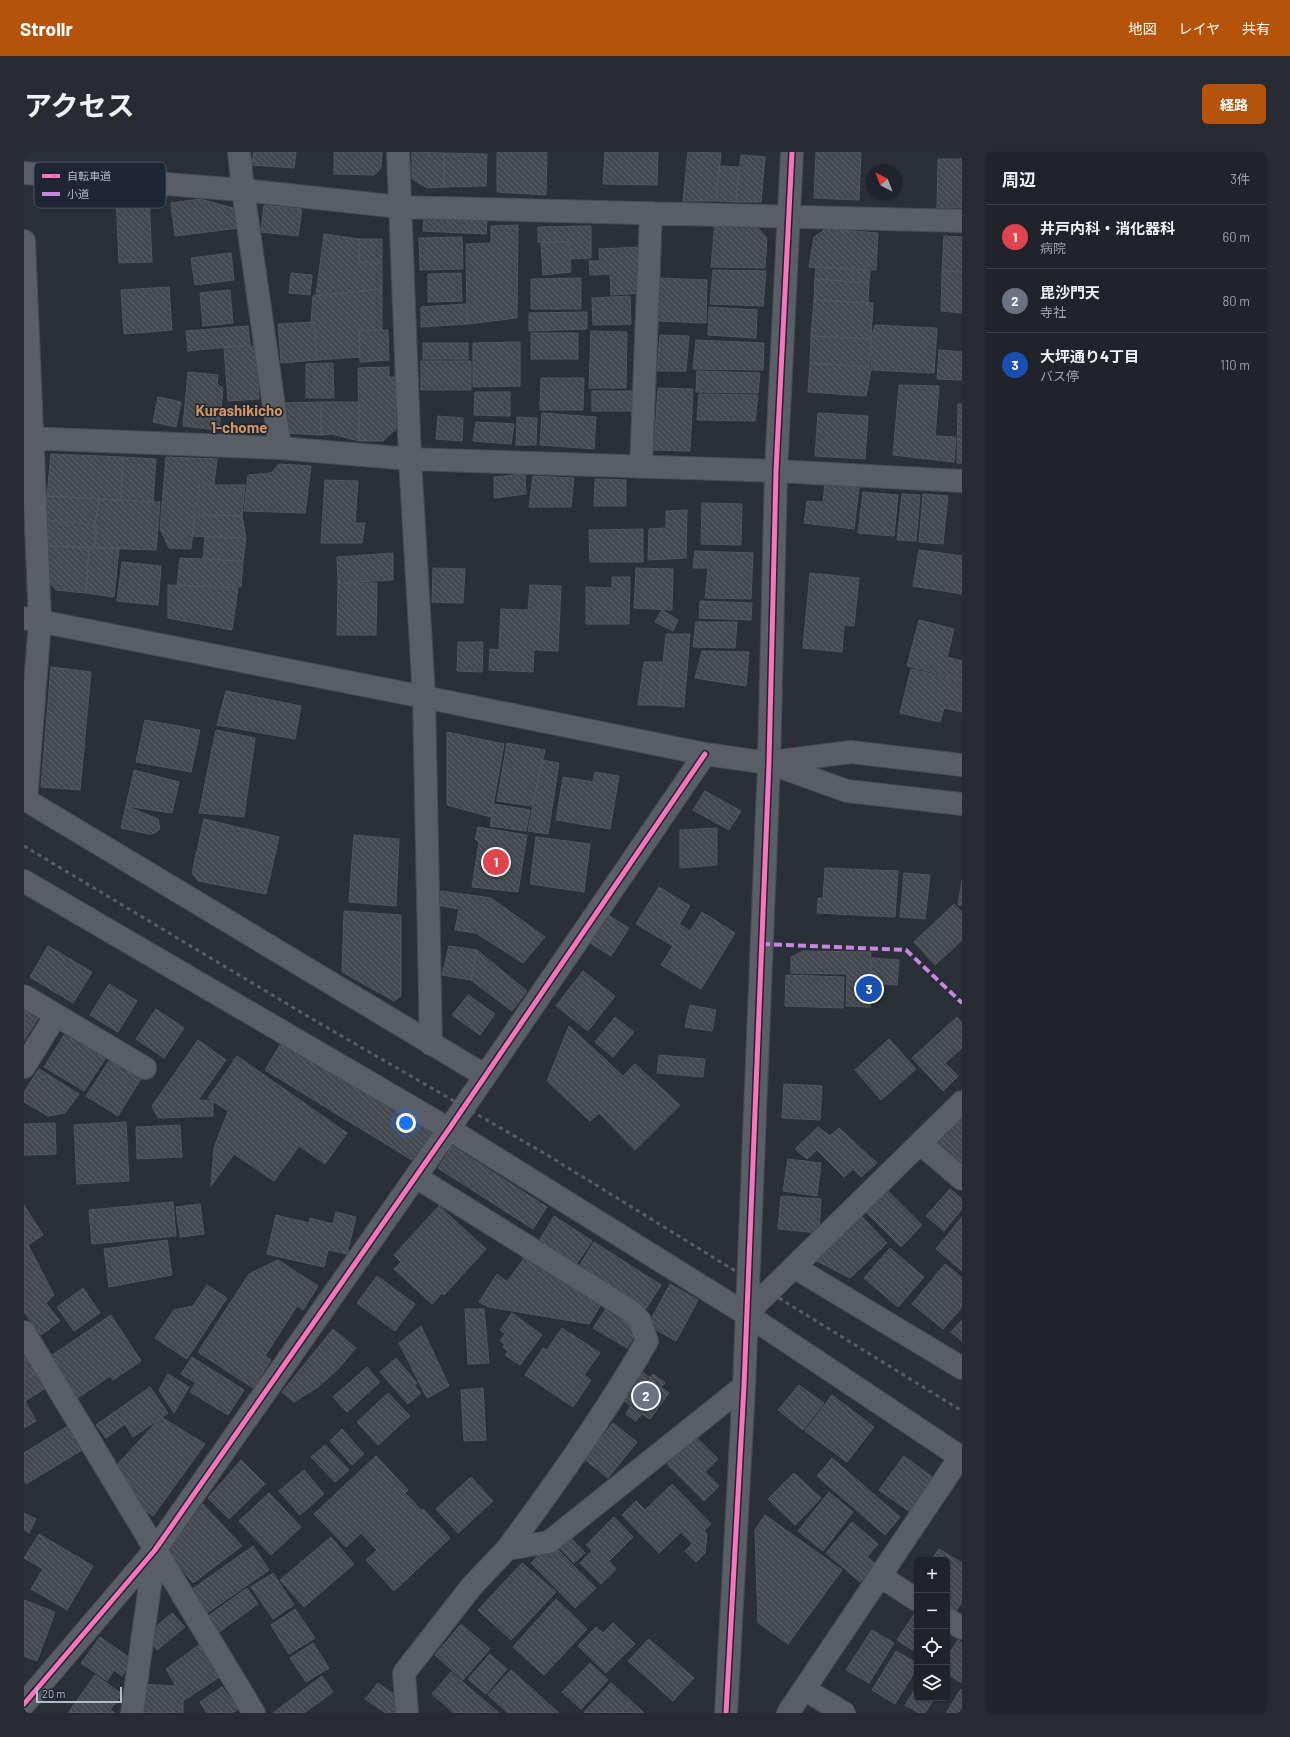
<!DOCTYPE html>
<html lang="ja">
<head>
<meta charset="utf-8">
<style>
	:root { --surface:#20242a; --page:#282c32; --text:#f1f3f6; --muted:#a2a4a8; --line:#3d4147; --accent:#b45309 }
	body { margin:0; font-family:Barlow,"Noto Sans JP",sans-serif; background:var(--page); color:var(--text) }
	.controls { position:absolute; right:12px; bottom:12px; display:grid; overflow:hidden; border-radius:6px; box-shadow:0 1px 3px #0004 }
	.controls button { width:36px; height:36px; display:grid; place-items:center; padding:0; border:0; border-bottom:1px solid var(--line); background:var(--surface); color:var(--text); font:20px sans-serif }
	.compass { position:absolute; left:842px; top:12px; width:36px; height:36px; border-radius:50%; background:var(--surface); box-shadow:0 1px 3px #0004; rotate:318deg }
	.scale { position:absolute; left:12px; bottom:10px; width:86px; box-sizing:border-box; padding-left:4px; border:2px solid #b4bcc9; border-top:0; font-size:11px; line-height:14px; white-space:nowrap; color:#b4bcc9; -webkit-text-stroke:3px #1d2633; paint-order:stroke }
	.you { position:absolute; left:382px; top:971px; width:14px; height:14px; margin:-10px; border:3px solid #fff; border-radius:50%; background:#1a73e8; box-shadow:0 0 0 6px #1a73e833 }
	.badge { display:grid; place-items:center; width:26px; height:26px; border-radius:50%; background:var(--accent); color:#fff; font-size:13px; font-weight:700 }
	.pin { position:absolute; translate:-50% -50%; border:2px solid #fff; box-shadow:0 1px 4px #0006 }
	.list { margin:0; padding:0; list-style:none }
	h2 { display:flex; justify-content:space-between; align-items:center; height:52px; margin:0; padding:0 16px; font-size:17px }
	h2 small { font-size:13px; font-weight:400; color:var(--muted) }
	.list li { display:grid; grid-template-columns:26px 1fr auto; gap:12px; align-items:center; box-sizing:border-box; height:64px; padding:0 16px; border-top:1px solid var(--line) }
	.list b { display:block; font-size:15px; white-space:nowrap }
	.list p { margin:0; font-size:13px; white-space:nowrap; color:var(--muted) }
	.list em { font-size:13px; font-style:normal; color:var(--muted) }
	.icon { flex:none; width:22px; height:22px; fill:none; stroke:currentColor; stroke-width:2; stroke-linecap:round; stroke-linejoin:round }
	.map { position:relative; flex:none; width:938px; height:1561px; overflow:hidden; border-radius:6px }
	header { display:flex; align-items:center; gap:24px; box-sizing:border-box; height:56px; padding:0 20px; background:var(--accent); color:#fff }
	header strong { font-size:19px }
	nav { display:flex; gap:22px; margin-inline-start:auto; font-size:14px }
	.intro { display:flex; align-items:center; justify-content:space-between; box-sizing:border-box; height:96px; padding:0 24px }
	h1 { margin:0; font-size:28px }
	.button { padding:10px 18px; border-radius:6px; background:var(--accent); color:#fff; font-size:14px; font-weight:700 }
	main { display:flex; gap:24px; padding:0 24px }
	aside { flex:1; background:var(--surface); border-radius:6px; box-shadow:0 1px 3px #0004 }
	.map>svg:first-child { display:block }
	.building { fill:url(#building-back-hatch); stroke:#52575f }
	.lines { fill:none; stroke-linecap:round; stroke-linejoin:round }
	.minor-casing { stroke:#484c53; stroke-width:24 }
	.minor { stroke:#5a5e66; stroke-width:22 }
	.rail { stroke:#595d64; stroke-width:3; stroke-dasharray:4 4; stroke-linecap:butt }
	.quiet { stroke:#c787e3; stroke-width:4; stroke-dasharray:8 4; stroke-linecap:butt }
	.cycleway-casing { stroke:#1d2633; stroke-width:8 }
	.cycleway { stroke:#fb73b8; stroke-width:5 }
	.labels { text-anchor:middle; stroke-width:3; stroke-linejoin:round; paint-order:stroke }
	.neighbourhood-label { font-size:15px; font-weight:bold; fill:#d59563; stroke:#1d2633 }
	.key { fill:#1d2633; stroke:#4a5360; stroke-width:1 }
	.key-label { font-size:11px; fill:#b4bcc9 }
</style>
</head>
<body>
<header>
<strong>Strollr</strong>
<nav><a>地図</a><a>レイヤ</a><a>共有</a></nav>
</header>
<div class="intro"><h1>アクセス</h1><a class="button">経路</a></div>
<main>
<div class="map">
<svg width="938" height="1561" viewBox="0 0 938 1561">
	<defs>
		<pattern id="building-back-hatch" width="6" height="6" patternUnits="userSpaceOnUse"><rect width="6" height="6" fill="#444950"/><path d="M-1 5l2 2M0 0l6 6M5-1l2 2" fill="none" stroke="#5d6168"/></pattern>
	</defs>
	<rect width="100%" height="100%" fill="#2a3038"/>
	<path class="building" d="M230,0H272L270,16L228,13Z
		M310,0H358L357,16L350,23L310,22Z
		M388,0L420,1V35L403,36L388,27Z
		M473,0H523L522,43L473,40Z
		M581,0H634L633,33L579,32Z
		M664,0L697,1L692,49H659Z
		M792,0H837L835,48L790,46Z
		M420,1L463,2L462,34L420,35Z
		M717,3L741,5L737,50H712Z
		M914,7H938V56H913Z
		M695,14L715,15L712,50L692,49Z
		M125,45L128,110L95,111L92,46Z
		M176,47L212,57L215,76L151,84L147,51Z
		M240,53L278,57L274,84L237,80Z
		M400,64L463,67L462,82L399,79Z
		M691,72L734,76L743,86L741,116L687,115Z
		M494,73L493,166L443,172L442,92L467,91V74Z
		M567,74V106L547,107L546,90H514V75Z
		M802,77L854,81L852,118L785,115L790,85Z
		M300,82L335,87V110L358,111V137L292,144Z
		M920,84L938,85V120L918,119Z
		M438,85L439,117L396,118L395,86Z
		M335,87H358V111L335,110Z
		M546,90L547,120L519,123L517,91Z
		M616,95L618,141L587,143L586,122L566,123L565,109H576L575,97Z
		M207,101L210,128L171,133L167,106Z
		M792,115L846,119L845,131L791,127Z
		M689,118L742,119L739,154L686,152Z
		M918,119L938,120V161L917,159Z
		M267,121L288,123L286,143L265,141Z
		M437,121L438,149L404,150V122Z
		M557,126V157H507V127Z
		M635,126L683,128L682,171L633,169Z
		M791,127L845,131L844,151L790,148Z
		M145,135L148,178L100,182L97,138Z
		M358,137V178L335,179L336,205L293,208L290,170H287L289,144Z
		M206,138L209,171L179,174L176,141Z
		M606,144L607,172L569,173L568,146Z
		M790,148L849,151L847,187L787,184Z
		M442,152L443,172L397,175V155Z
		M685,155L733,158L732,186L684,183Z
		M563,160V177L505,179V161Z
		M290,170L293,208L257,211L254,172Z
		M851,173L913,176L910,221L847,218V187Z
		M224,174L226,193L164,199L162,179Z
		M364,178L365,208L336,210L335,179Z
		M567,179L603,180L602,236H565Z
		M507,181H554V207H507Z
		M636,183L665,184L662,219H633Z
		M787,184L847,187L845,215L786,211Z
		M672,188L740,191L739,218L669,217Z
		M496,190V234L449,235V191Z
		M399,191H444V207H399Z
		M226,193L232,197L235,247L204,249L200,195Z
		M915,198L938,200V228L913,227Z
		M397,209H447V238H397Z
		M309,211L310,246H282V212Z
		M786,211L845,215L847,218L842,244L784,240Z
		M365,215V225H372V277L359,289H335L334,216Z
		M673,219L736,221L734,241L672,240Z
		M164,220L194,223L193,232L199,236L195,278L159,274Z
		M517,226H560L559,258H516Z
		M875,233L915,234L911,284L932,285L930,310L869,303Z
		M634,236L669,237L666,299L630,298Z
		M568,239H613L612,259H568Z
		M451,240H486V264L450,263Z
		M675,242L734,243L731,269L673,268Z
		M134,245L157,250L152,275L129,270Z
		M297,250L298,283L257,281L259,251Z
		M297,250H335V289L308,282L297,283Z
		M934,252H938V311H933Z
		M518,261L572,265L570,297L516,293Z
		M794,261L844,264L841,307L791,304Z
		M414,264L439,266L438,289L412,287Z
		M493,265L513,266L512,293H492Z
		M452,270L490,272L487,292L449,289Z
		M27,302L99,305L97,348L23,344Z
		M99,305L132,307L129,350L97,348Z
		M142,305L193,307L190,332H175L167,397L145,396L136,377Z
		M255,312L287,314L281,361L220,359L224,323L247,321Z
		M501,322L502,342L470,346V325Z
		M509,324L550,326L547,355H505Z
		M571,327L602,328V354H570Z
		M301,328L334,329L331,371H341L338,391H297Z
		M801,332L835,336L830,377L780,371L783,349L799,350Z
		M175,333H221L218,364L173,362Z
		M839,340L874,343L870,384L834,381Z
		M878,342L896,343L892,389L873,388Z
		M899,342L924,344L919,392L895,390Z
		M23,344L75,347L71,373L22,368Z
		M75,347L136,350L132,398L71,396V373Z
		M678,351L718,352L717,393L677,392Z
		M663,358L662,406L624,408L625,377L642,376V359Z
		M171,363L218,364L222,386L168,384Z
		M22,368L73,373L71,396L22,394Z
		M619,377V410H566L565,378Z
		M181,385L222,386L219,409L179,407Z
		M22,394L65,395L62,441L32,438L22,427Z
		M65,395L95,396L90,445L62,441Z
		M895,398L938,404V442L889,434Z
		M671,399L729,401L727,447L681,446L684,416H669Z
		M369,401V428L314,431L313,405Z
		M156,406L219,409L217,435L153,433Z
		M98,410L137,414L134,453L93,449Z
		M409,416L441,417L439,451L408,450Z
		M612,416L649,417L648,458L610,456Z
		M786,421L835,426L830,474L820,473L818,500L779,496Z
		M588,425H606L605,472H562V435L588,436Z
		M314,431H353L352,483H313Z
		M144,433L214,436L208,478L144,466Z
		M506,433L537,434L534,499L510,498L509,520L465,518L466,497L475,498L477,457L504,458Z
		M676,449L728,451L727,468L675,466Z
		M638,458L654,468L649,479L631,470Z
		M895,468L930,477L923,505L938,509V528L883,514Z
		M672,470H713L711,496L669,495Z
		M642,482H666L660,555L635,553Z
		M434,490H459L458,520L433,519Z
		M678,499L725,500L722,534L671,526Z
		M620,510H638L635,553H614Z
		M27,515L67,520L56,638L17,635Z
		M887,517L938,529V560L920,556L916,570L876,561Z
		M202,539L277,554L271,587L193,573Z
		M121,568L176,578L167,620L112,610Z
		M192,578L231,586L220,665L175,661Z
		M423,580L480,592L467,665L423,653Z
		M483,591L521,598L508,654L473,649Z
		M518,608L535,611L524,682L504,679Z
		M110,618L155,630L148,661L102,654Z
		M571,620L595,624L586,677L532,668L539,625L569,630Z
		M681,639L717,659L705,678L669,658Z
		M470,652L506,658L502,679L466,674Z
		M102,654L134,667L136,677L131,681L125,682L97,676Z
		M180,667L255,685L242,742L174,729L168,721Z
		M454,675L503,683L494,740L448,735L455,690L451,687Z
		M693,676V713L656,716V678Z
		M330,683L375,687L372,754L325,750Z
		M512,685L566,692L560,740L506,732Z
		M801,716L874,719L871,765L793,761L794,746H799Z
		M880,721L906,723L901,767L876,765Z
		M938,728V753H934Z
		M635,735L666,754L655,772L666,779L678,760L711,781L677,837L637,813L649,794L612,772Z
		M417,739L467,746L521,785L499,811L452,781L431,778L435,757L413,753Z
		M930,752L938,760V788L911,813L890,790Z
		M320,759L377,763V844L370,849L318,820Z
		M584,763L605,776L587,804L566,791Z
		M24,794L68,820L49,851L6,825Z
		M425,794L453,798L447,828L418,823Z
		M453,798L503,839L488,859L447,828Z
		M779,799L847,800L846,855L822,854L823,822L767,821V805Z
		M848,806L875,808L873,833L846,831Z
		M559,819L591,844L564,879L532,854Z
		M762,823L820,825L819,856L761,854Z
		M85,832L113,849L94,880L66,863Z
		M444,843L471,862L456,883L428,863Z
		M666,853L692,858L688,879L661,875Z
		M0,857L14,866L0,889Z
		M132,857L160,876L140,906L112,887Z
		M591,865L610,880L589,905L571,890Z
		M933,865L938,871V896L921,911L934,924L919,939L888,906Z
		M545,874L599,924L611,912L656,953L611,998L575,961L566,969L523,929Z
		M42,880L83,904L60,939L20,915Z
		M865,887L892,917L857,948L831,918Z
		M174,888L202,908L174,948L189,949V964L134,966L128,954Z
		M259,888L409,980L391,1010L241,918Z
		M635,903L681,907L679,925L633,921Z
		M213,904L323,981L301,1012L275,994L250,1029L210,1002L187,1034L190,996L204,959L184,946Z
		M87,906L118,925L94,964L62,944Z
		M15,917L55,942L41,961L24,964L0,950V940Z
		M760,932L798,934L796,968L758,966Z
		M938,962V1018L910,990Z
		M102,970L105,1029L53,1032L50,973Z
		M31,971L32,1002L0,1003V972Z
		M156,973L158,1005L113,1007L112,975Z
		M794,975L806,984L815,976L853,1011L837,1025L829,1017L820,1025L793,998L783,1007L771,997Z
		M428,994L523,1055L509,1077L414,1016Z
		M764,1007L797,1011L793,1044L759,1039Z
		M860,1035L898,1073L877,1095L839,1057Z
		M926,1037L938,1047V1057L920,1079L902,1064Z
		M757,1044L797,1047L795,1081L754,1077Z
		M149,1050L152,1084L68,1092L65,1058Z
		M176,1052L180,1082L156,1085L152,1055Z
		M0,1053L19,1083L4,1093L30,1143L22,1151L36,1169L17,1183L0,1160Z
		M415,1054L462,1097L420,1143L418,1141L408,1152L370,1117L377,1110L370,1103Z
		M312,1060L332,1065L323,1102L304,1098L300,1115L243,1102L252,1063L285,1071L286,1066L309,1072Z
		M836,1063L863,1091L826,1126L795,1110L788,1108Z
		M530,1064L568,1089L552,1113L515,1089Z
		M938,1065V1119L912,1097Z
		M143,1088L148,1123L85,1135L80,1097Z
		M570,1090L637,1133L621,1158L554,1116Z
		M866,1096L900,1125L874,1155L840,1126Z
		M503,1102L578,1151L565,1172L465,1155L455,1150L473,1122L483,1130Z
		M254,1108L294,1134L279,1158L273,1154L241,1204L247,1208L229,1236L174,1200L225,1122Z
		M921,1112L938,1126V1155L919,1177L888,1152Z
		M353,1124L391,1152L371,1179L333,1151Z
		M646,1132L674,1148L652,1189L624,1173Z
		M183,1133L203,1146L163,1207L131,1186L150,1158L169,1154Z
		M59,1136L76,1161L50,1179L33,1155Z
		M583,1155L611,1172L612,1182L603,1196L569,1176Z
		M441,1157H460L465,1211L444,1212Z
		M488,1161L518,1183L496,1213L481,1203L484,1199L479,1195L481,1192L476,1189L481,1182L476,1178Z
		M87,1163L117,1209L89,1228L86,1224L52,1247L24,1206Z
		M938,1168V1189L927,1180Z
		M397,1174L425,1234L403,1246L375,1191Z
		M538,1176L576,1201L560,1223L567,1228L549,1255L501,1223L519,1196L523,1198Z
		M309,1177L332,1196L314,1217L294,1235L270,1250L258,1240Z
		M0,1193L15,1218L0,1228Z
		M168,1205L220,1238L204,1263L166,1240L172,1231L157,1222Z
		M372,1206L393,1231L390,1233L397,1241L384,1252L356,1220Z
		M343,1215L356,1230L323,1260L309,1245Z
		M15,1218L26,1233L0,1250V1228Z
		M617,1219L626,1226L629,1222L641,1231L637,1235L645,1241L626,1267L618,1262L612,1269L602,1262L607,1254L597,1246Z
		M144,1222L165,1235L150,1261L135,1238Z
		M775,1233L800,1251L779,1278L754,1258Z
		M126,1235L144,1261L109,1285L101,1272L82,1286L72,1273Z
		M459,1236L462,1288L440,1289L437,1238Z
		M364,1241L386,1264L354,1293L333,1270Z
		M808,1243L850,1275L823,1310L781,1279Z
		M1,1249L12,1269L0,1276V1250Z
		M137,1265L181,1292L129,1364L112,1351L91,1315Z
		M589,1271L613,1290L584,1326L560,1307Z
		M44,1274L58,1298L2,1332L0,1328V1301Z
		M318,1277L340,1302L328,1313L306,1289Z
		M672,1285L694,1307L681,1320L695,1334L680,1349L643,1312Z
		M301,1293L325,1318L311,1330L287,1305Z
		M352,1304L384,1338L381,1341L398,1359L399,1357L426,1386L370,1439L342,1408L353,1398L337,1381L322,1395L290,1362Z
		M880,1304L911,1327L886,1360L855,1338Z
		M808,1306L876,1365L861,1383L793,1324Z
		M217,1308L241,1332L205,1367L184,1346Z
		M280,1318L300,1342L276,1363L255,1339Z
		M770,1321L797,1346L771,1373L744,1347Z
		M447,1325L469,1349L434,1381L412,1357Z
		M648,1332L687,1372L668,1391L657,1380L635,1401L598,1363L612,1349L621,1358Z
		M805,1340L829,1360L799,1399L774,1379Z
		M245,1341L277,1375L247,1403L215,1369Z
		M179,1352L218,1394L169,1431L144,1400Z
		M0,1361L12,1367L5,1381L0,1378Z
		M741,1363L818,1418L764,1492L734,1471L731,1378Z
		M590,1365L609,1385L585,1409L592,1417L577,1432L556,1411L568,1399L562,1393Z
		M828,1370L854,1392L843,1405L852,1412L836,1430L802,1401Z
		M680,1379L683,1382L681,1401L672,1410L661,1399Z
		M15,1382L69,1414L43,1458L7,1437L19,1417L0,1406Z
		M543,1382L561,1401L550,1411L532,1392Z
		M307,1385L330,1412L280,1455L256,1428Z
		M527,1391L572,1436L551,1456L507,1411Z
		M229,1394L245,1418L183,1461L167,1438Z
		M915,1397L938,1411V1450L931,1460L923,1455V1408H907Z
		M498,1411L532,1440L487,1488L454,1458Z
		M249,1421L270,1453L249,1467L227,1435Z
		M223,1436L234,1452L195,1480L184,1464Z
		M532,1447L563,1477L520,1523L489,1495Z
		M0,1448L31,1460L13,1509L0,1504Z
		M271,1457L291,1486L265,1502L247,1473Z
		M893,1458V1501L873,1488Z
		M148,1461L161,1475L133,1498L122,1483Z
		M589,1471L611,1492L582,1521L554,1494L572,1475L579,1481Z
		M437,1472L466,1497L439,1528L411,1503Z
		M848,1478L870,1491L845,1531L822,1518Z
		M76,1485L109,1508L98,1524L90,1518L83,1529L57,1511Z
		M625,1487L670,1526L649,1549L604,1509Z
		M934,1488L938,1491V1531L923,1522V1505Z
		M289,1491L305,1516L282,1530L266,1506Z
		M176,1492L197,1524L159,1549V1561H113L117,1532L152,1534L142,1517Z
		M872,1499L893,1511V1516L871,1552L848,1538Z
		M466,1502L483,1517L462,1542L444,1527Z
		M566,1511L584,1528L557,1557L538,1540Z
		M487,1518L535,1561H484L464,1543Z
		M427,1520L475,1561H430L408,1542Z
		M71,1523L98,1542L86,1558L91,1561H44Z
		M298,1524L309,1540L280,1561H249Z
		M354,1531L377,1547L376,1561H362L341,1547Z
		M587,1531L607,1549L597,1561H561L560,1560Z
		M198,1535L214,1557L208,1561H183L176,1550Z
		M892,1536L893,1546L910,1547L901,1561H895L881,1553Z
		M937,1537L938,1561H922Z
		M607,1549L620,1561H597Z"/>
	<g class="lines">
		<defs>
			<path id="minor" d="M215,0L219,38L256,296
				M374,0L386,307L400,545L407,892
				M0,21L219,38L376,55L938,69
				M0,89L16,469L2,648L460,923
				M0,286L256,296L386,307L752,319L938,329
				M617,315L627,61
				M0,466L400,545L681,602L745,611L823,639L938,652
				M748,610L827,600L938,613
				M0,729L425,977L722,1162L938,1306
				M0,844L121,916
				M0,915L32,863
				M897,992L938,1027
				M392,1025L607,1159L616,1169L623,1189C582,1261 533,1330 483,1397
				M770,1115L938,1216
				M722,1162L938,950
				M0,1180L230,1561
				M856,1424L893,1448
				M923,1467L938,1476
				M780,1537L820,1561
				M0,1552L131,1398L425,977L681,602
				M108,1561L131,1398
				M383,1561L380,1521L448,1434L483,1397L525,1390L720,1234
				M702,1561L720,1234L745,611L752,319L768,0
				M764,1561L936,1305"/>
		</defs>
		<use href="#minor" class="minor-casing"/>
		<use href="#minor" class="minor"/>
		<path class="rail" d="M0,694L290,868L525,1004L938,1259"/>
		<path class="quiet" d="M738,792L882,798L938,851"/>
		<defs>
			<path id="cycleway" d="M0,1552L131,1398L425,977L681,602
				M702,1561L720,1234L745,611L752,319L768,0"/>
		</defs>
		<use href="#cycleway" class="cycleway-casing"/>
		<use href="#cycleway" class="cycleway"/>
	</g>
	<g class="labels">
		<g class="neighbourhood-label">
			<text x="215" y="264">Kurashikicho<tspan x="215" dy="17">1-chome</tspan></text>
		</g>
	</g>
	<rect x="10" y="10" width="132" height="46" rx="6" class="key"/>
	<rect x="18" y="22" width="18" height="4" fill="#fb73b8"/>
	<rect x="18" y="40" width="18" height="4" fill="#c787e3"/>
	<g class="key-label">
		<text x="43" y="28">自転車道</text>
		<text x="43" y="46">小道</text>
	</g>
</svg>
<div class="controls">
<button>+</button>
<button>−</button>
<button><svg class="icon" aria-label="locate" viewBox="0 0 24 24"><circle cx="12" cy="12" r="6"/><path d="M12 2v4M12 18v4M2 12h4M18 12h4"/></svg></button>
<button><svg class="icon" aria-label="layers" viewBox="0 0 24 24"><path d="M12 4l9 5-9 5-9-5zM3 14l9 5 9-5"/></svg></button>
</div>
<svg class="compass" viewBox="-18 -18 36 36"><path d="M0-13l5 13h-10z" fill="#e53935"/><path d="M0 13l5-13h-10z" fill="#a2a4a8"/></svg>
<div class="scale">20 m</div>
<div class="you"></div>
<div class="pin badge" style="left:472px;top:710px;background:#e0444e">1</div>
<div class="pin badge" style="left:622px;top:1244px;background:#6b7280">2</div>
<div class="pin badge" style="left:845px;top:837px;background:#1a4fb4">3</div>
</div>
<aside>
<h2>周辺<small>3件</small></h2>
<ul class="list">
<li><span class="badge" style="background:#e0444e">1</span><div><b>井戸内科・消化器科</b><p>病院</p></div><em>60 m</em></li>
<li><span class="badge" style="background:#6b7280">2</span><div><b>毘沙門天</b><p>寺社</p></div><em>80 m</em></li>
<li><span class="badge" style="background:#1a4fb4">3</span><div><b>大坪通り4丁目</b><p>バス停</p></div><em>110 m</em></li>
</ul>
</aside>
</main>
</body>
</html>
